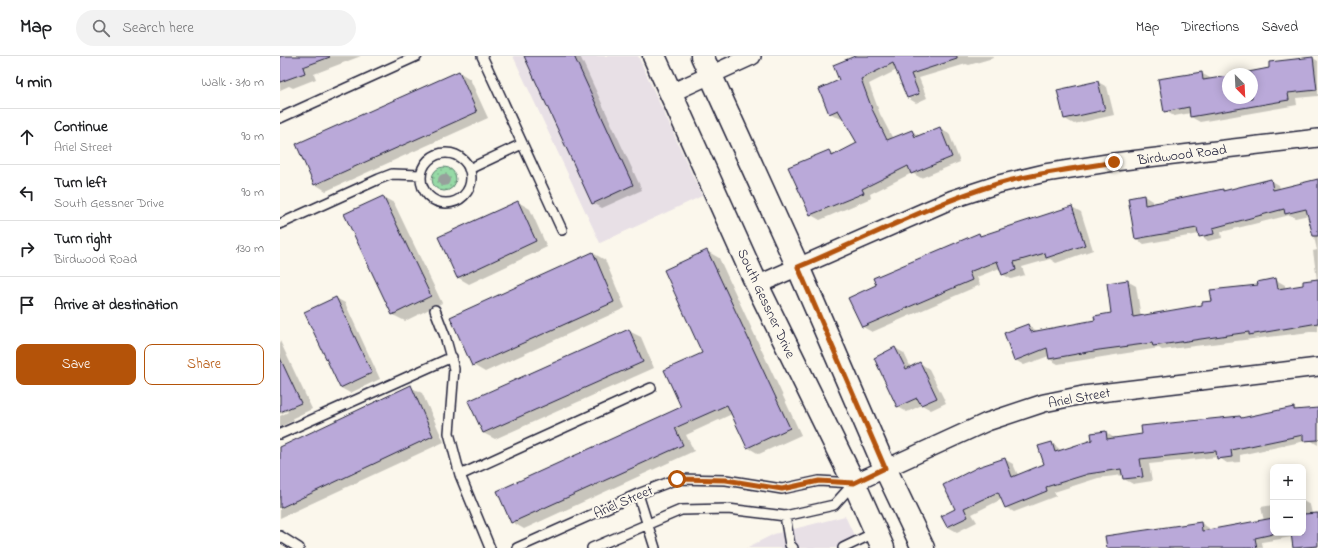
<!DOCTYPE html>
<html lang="en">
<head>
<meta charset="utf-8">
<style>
	:root { --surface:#fff; --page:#f2f2f2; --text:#202124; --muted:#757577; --line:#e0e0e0; --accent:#b45309 }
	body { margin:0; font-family:"Indie Flower",sans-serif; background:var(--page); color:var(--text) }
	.controls { position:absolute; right:12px; bottom:12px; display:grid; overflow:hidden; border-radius:8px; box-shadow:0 2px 10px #0003 }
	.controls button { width:36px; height:36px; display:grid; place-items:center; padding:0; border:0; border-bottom:1px solid var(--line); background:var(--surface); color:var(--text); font:20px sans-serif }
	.compass { position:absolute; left:942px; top:12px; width:36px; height:36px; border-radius:50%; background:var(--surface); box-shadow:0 2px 10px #0003; rotate:156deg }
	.stop { position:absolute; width:12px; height:12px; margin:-9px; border:3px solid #b45309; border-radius:50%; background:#fff }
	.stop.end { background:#b45309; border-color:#fff; box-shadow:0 1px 4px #0008 }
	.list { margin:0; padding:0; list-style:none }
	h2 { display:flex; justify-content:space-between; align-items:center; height:52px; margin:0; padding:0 16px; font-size:17px }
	h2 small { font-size:13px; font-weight:400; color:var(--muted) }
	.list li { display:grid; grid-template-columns:26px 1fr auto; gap:12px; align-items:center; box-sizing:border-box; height:56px; padding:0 16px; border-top:1px solid var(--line) }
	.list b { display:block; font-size:15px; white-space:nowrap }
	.list p { margin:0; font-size:13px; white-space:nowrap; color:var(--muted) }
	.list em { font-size:13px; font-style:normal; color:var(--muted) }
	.actions { display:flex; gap:8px; padding:12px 16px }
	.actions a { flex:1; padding:9px 0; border:1px solid var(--accent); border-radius:8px; text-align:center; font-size:14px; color:var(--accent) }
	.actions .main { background:var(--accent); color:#fff }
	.icon { flex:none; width:22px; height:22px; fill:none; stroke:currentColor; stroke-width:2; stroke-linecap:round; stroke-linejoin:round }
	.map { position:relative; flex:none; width:1038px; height:492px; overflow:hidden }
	header { display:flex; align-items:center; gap:24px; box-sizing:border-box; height:56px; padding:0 20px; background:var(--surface); border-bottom:1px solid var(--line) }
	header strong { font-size:19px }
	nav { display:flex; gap:22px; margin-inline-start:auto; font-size:14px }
	.search { width:280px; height:36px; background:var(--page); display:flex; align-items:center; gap:10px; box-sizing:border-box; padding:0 14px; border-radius:22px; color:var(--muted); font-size:15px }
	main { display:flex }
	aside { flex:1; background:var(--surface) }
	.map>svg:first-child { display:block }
	.built { fill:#e8e0e6 }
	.grass { fill:url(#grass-dots); stroke:#5c7e70 }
	.shadow { fill:#0003 }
	.building { fill:#baa9d9; stroke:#22223b }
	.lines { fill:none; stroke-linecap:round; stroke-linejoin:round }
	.lane-casing { stroke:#22223b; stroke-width:12 }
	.street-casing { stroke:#22223b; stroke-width:20 }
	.secondary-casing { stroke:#22223b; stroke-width:25 }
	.lane { stroke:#fbf7ec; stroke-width:9 }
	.street { stroke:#fbf7ec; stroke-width:17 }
	.secondary { stroke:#fbf7ec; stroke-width:22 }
	.tree { fill:#97a09c }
	.route { stroke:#b45309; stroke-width:5 }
	.labels { text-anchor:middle; stroke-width:4; stroke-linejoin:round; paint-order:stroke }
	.street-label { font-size:14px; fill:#22223b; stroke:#fbf7ec }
</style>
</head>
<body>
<header>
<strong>Map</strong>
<div class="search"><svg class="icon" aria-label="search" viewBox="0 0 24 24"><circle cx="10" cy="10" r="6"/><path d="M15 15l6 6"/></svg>Search here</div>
<nav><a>Map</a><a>Directions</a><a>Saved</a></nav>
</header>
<main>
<aside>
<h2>4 min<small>Walk · 310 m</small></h2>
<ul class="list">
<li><svg class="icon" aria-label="ahead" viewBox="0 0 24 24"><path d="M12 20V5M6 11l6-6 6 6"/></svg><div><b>Continue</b><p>Ariel Street</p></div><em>90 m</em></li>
<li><svg class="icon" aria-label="left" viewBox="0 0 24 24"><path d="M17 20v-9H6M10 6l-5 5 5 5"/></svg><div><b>Turn left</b><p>South Gessner Drive</p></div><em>90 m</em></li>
<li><svg class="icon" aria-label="right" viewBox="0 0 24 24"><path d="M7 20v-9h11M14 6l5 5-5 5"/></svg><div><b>Turn right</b><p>Birdwood Road</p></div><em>130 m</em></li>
<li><svg class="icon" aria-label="arrive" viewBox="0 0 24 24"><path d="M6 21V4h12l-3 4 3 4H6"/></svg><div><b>Arrive at destination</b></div></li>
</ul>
<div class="actions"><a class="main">Save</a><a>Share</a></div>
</aside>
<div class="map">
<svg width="1038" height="492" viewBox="0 0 1038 492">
	<defs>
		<pattern id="grass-dots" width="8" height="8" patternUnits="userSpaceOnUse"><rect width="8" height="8" fill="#96daa6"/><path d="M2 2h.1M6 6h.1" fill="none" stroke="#81bb90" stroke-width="1.8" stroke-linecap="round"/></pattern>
	</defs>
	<rect width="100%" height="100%" fill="#fbf7ec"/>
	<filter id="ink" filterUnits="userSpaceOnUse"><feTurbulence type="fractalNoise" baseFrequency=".025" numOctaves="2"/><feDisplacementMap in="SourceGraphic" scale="8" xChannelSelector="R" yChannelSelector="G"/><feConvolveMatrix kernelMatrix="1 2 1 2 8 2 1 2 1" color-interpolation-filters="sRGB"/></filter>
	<g filter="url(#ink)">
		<path class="built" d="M233,0H358L422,140L320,187Z
			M565,460L580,492H466L494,478Z"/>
		<path class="grass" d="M152 123a12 12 0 1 1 24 0a12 12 0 1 1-24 0Z"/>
		<path class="shadow" d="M0,0H81L34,18L36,23L13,32L9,30L0,34Z
			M245,0H300L362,134L322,152L313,147Z
			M577,0H712L713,2L689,9L686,8L639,22L647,42L636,47L628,42L617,14L589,28L600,58L613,83L632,75L640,80L660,72L669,77L680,106L641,122L632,117L590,138L591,142L540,164L531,159L510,112L549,95L556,99L578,88L563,61L559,62L550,57L560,25Z
			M1033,2L1038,5V40L1016,42L1017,49L920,66L911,61V57L894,60L885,55L921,17L930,22L931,24L948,21V42H972V18H963Z
			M179,16L190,23L208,62L46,135L35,128Z
			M818,26L827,31L834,59L794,68L785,63L778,35Z
			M990,124L999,129L1000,133L1038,124V275L882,294L879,292L778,308L769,303V300L744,309L735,304L748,269L757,275L816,265L832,258L847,225L856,230L861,261L923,250L996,224L1005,229V233L1025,230L1037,224L1033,195L1037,194L1029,159L1015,162L1010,159L941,176L942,182L928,185L919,178L864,188L856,183L864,140L872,145L873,149L943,134L946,136Z
			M103,141L114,147L162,247L125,265L113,259L65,159Z
			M238,146L250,153L267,191L189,228L177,221Z
			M792,151L801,156L813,194L776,207L770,203L742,211L745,219L731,223L722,218L720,212L697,221L700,229L592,276L583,271L699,178L702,180Z
			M427,195L439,202L521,379L479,398L467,391L452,358L406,379L414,395L244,473L232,466L402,352L424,297Z
			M313,197L325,204L345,252L205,316L193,309Z
			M56,242L65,247L100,323L70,337L61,332Z
			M349,275L361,281L374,312L215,383L203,377Z
			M0,285L32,353L13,362L14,364L0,371V360L8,356L7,355L0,358Z
			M615,292L624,297L631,312L640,307L649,313L666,347L651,354L642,349L627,356L618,351Z
			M130,331L142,337L164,386L0,462V392Z
			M1014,352L1018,355L1038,353V389L1030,384L960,399V406L947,407L938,401L869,408L872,425L853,428L844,423L843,419L818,422L774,436L776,440L734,456L725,451L722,443L692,458L697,466L677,476L668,471L663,460L676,454L724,403L733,408L738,419L765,409L772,387L782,395L813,385L826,376L835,383L960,361L964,363Z
			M1023,445L1030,449L1032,458H1038L1037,492H1014L1012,481L982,486L983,492H828L921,467L929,472V475L984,465L981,451L993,449V477H1023Z"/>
		<path class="building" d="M0,0H49L50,1L23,11L25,17L0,26Z
			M244,0H294L353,129L312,148Z
			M575,0H677V3L631,18L639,38L627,42L613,7L581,23L592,53L607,84L632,74L635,81L660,71L672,101L631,118L628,110L582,133L584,137L530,159L508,111L549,94L552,100L577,87L558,54L549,58L539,33L559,24L553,9Z
			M1033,1L1037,34L1008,37L1009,44L910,61L909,51L884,56L878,23L922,16L923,24L948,20V42H972V18H958L989,12V6Z
			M179,15L197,56L34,129L16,88Z
			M818,25L825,54L784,63L777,34Z
			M991,123L993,134L1038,123V180H1033L1026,153L1005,158L1004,153L933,172L934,178L919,181L917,172L855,183L848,142L864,139L865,149L943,133V135Z
			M103,140L151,240L112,259L64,158Z
			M238,145L256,185L177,222L158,181Z
			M792,150L805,189L766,202L765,197L734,206L736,214L722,219L717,205L689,216L692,224L582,271L568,242L596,229L593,222L699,177L700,180Z
			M427,194L510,372L467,392L447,349L395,372L403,389L231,467L217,435L401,351L384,314L422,297L384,214Z
			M313,196L334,246L192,310L170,261Z
			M996,222L998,233L1023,229V225L1038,223V267L969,279V276L873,290L872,287L819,294L769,303L767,292L734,305L724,277L748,268L751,276L815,264L814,260L831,257L827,227L848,224L853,261L922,249V246L932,245L930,234L978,229L977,226Z
			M56,241L92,317L60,332L24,256Z
			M349,273L363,306L203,377L188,345Z
			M615,291L626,313L640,306L657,342L641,349L637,342L617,351L594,302Z
			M0,302L21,347L0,356Z
			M131,329L153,380L0,452V391Z
			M1014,351V354L1038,352V384L1023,385V379L951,394L952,401L937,403L936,395L860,403L863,421L843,423L841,413L808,418L766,431L767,435L725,452L718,436L684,452L688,461L667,471L661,460L675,453L663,429L698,411L725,402L732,421L764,408L758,390L772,386L775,396L812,384L811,377L826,375L827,383L862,378L861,370L960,360L961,362Z
			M1038,457V490L1013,492L1011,477H1023V458Z
			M993,462V478L975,482L977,492H827L825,480L921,466L922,475Z"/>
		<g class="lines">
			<defs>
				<path id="lane" d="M202,0L282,174
					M0,62L137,0
					M141 122a25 25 0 1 1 50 0a25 25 0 1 1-50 0Z
					M189,113L242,88
					M0,168L99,123L112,118L141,119
					M155,254L165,280L174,313L169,377L180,419L210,492
					M0,378L172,301
					M180,419L371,332
					M358,438L375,492
					M505,460L510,489L513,492
					M0,480L19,492
					M237,492L358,438L397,423L446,424L502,433L539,425L573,427
					M312,492L401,454L448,453L505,460L554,449L574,427
					M563,492L596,476"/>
				<path id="street" d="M391,37L472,0
					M477,229L673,143L719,128L765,117L834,106L1038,82
					M574,427L707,366L764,347L803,339L1038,311"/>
				<path id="secondary" d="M374,0L477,229L574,427L603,492
					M422,0L518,211L605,412L643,492"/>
			</defs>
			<use href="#lane" class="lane-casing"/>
			<use href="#street" class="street-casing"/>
			<use href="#secondary" class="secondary-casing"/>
			<use href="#lane" class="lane"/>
			<use href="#street" class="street"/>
			<use href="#secondary" class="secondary"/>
		</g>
		<circle class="tree" cx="164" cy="124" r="6"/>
	</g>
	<g class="lines" filter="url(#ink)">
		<path class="route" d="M397,423L446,424L502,433L539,425L574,427L605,412L518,211C584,184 648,149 717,128C755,117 795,113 834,106"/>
	</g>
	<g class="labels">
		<g class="street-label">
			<text transform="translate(902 98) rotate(-7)" y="5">Birdwood Road</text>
			<text transform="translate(487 247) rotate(65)" y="5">South Gessner Drive</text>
			<text transform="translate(799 341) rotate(-10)" y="5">Ariel Street</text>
			<text transform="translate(343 445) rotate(-23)" y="5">Ariel Street</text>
		</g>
	</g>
</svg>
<div class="controls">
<button>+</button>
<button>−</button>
</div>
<svg class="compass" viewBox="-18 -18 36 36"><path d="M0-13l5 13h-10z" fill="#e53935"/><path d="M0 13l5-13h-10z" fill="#757577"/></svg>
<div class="stop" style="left:397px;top:423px"></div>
<div class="stop end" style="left:834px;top:106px"></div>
</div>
</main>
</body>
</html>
